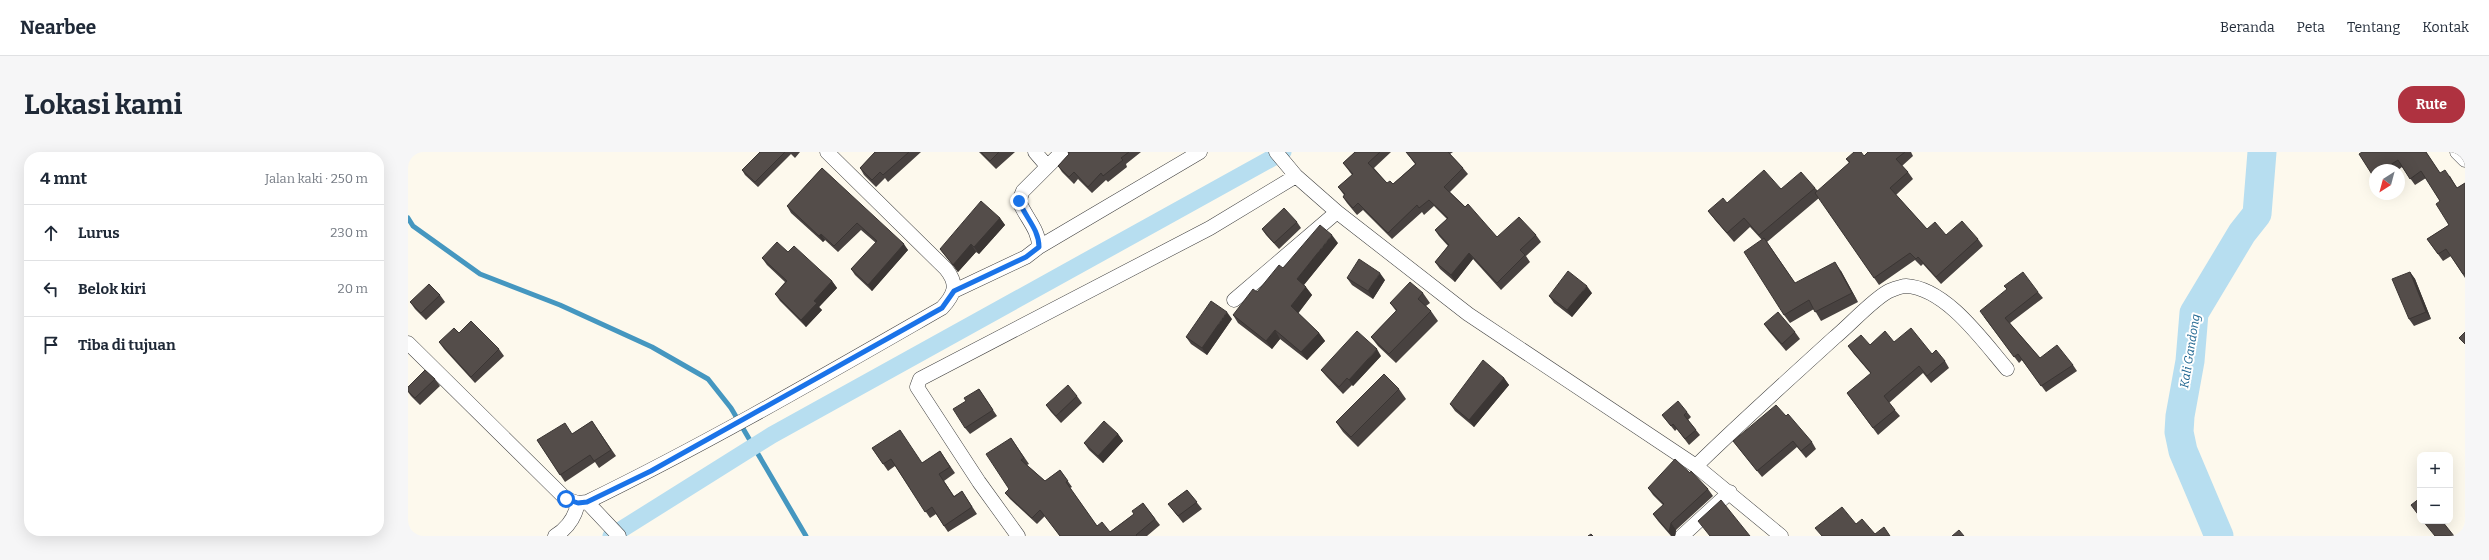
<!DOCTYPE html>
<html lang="id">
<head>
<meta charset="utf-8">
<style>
	:root { --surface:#fff; --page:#f6f6f7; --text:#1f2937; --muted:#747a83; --line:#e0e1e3; --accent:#af3240 }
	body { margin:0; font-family:Bitter,serif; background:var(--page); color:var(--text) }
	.controls { position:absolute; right:12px; bottom:12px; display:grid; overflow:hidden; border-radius:8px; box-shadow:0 4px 16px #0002 }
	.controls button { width:36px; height:36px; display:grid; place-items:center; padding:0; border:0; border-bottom:1px solid var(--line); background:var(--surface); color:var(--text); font:20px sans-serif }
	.compass { position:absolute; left:1961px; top:12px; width:36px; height:36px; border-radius:50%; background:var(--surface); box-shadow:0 4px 16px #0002; rotate:216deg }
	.stop { position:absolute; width:12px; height:12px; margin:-9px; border:3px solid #1a73e8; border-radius:50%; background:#fff }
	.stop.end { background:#1a73e8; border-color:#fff; box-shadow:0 1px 4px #0008 }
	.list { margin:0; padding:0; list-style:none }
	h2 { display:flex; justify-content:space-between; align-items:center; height:52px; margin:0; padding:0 16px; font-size:17px }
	h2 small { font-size:13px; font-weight:400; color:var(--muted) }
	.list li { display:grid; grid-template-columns:26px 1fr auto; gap:12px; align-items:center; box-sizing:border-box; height:56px; padding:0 16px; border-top:1px solid var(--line) }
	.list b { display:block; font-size:15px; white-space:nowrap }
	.list em { font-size:13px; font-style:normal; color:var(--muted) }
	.icon { flex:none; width:22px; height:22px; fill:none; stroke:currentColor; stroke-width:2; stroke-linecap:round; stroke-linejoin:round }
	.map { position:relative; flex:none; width:2057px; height:384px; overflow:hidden; border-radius:16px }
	header { display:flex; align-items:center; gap:24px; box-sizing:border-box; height:56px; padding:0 20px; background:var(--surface); border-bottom:1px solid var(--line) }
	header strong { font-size:19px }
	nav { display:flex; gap:22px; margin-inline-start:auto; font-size:14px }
	.intro { display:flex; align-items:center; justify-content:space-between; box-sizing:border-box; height:96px; padding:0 24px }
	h1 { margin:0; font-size:28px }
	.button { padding:10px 18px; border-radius:16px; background:var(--accent); color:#fff; font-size:14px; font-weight:700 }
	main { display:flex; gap:24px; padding:0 24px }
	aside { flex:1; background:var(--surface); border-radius:16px; box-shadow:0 4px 16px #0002 }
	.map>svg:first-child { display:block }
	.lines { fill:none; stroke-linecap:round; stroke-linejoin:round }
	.stream { stroke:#4597c0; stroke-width:5 }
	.canal { stroke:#b7def0; stroke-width:17 }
	.river { stroke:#b7def0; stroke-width:29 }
	.street-casing { stroke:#3f3f3f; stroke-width:15 }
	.street { stroke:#fff; stroke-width:14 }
	.wall { fill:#484240 }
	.shaded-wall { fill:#3b3634 }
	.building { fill:#544d4a; stroke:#3b3634 }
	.route { stroke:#1a73e8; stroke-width:5 }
	.labels { text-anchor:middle; stroke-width:4; stroke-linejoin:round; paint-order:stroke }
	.water-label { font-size:12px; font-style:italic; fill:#226892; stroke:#fff }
</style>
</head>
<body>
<header>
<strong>Nearbee</strong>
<nav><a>Beranda</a><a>Peta</a><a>Tentang</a><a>Kontak</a></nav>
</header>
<div class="intro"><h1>Lokasi kami</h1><a class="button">Rute</a></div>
<main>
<aside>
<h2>4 mnt<small>Jalan kaki · 250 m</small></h2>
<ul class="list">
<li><svg class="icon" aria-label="ahead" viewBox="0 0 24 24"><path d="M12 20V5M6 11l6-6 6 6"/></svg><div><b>Lurus</b></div><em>230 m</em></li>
<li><svg class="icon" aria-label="left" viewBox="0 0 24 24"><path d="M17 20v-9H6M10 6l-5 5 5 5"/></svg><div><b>Belok kiri</b></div><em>20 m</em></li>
<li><svg class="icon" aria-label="arrive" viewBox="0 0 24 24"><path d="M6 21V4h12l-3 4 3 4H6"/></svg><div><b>Tiba di tujuan</b></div></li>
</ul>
</aside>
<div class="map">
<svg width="2057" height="384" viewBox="0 0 2057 384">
	<rect width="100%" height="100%" fill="#fdf9ed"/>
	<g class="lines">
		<path class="stream" d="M0,66L5,74L72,122L152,153L244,195L300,227L323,256L398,384"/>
		<path class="canal" d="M203,384L364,283L875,0"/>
		<path class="river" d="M1811,384L1775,299L1771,280L1772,264L1782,209L1786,161L1834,81L1849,62L1854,0"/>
		<defs>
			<path id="street" d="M627,0L639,14
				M868,0L888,24L929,60L1060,162L1288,314L1373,384
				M2049,0L2057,8
				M631,95L792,0
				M546,139L618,105L631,95C631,77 617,65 611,49L615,39L654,0
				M826,148L929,60
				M0,191L158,347L170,351L179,350C300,291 417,223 534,156C546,143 551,133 538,117L419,0
				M1288,314C1333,270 1380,228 1426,186C1441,174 1465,147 1481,139C1486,137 1494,134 1498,134C1538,136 1575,189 1599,217
				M179,350L211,384
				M147,384C160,376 167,366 170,351
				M610,384L571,330L509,235L512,227L802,76L888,24
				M1274,384L1322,340"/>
		</defs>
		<use href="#street" class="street-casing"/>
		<use href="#street" class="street"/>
	</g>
	<path class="wall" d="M352,0H392L387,6L383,2L350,35L337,23L334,18Z
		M467,0H513L480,30L477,26L468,35L456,23L452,16Z
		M571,0H607L588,17Z
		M660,0H733L718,12L719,15L700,30L698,28L684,41L670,27L666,32L654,20L650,14L661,2Z
		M947,0H983L966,16L979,31L985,32L1007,12L998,0H1045L1042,2L1055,16L1060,22L1042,40L1089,85L1128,83L1133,90L1118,104L1122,110L1093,138L1065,107L1047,130L1032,117L1027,110L1040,94L1031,84L1027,78L1039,67L1026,54L1016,63L1014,60L984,87L955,58L949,63L939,51L935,45L936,43L930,35L944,23L935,11Z
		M1460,0H1503L1505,4L1494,14L1500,20L1505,27L1488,43L1519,77L1538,83L1570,87L1575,94L1533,132L1515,112L1513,114L1507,108L1471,133L1411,46L1359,90L1387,131L1433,119L1450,150L1413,169L1406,157L1382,171L1376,163L1354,88L1342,75L1326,90L1307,68L1300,59L1373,37L1407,36L1410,39L1441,11L1438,7L1456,4Z
		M2018,0L2032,21L2042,24L2049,36L2057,31V126L2043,104L2035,109L2019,87L2041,73L2032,49L2018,26L2007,33L1994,15L1990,18H1967V26L1951,2Z
		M414,16L500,98L464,139L447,123L443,117L468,91L453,78L430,100L417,88L415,90L383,61L379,54Z
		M592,66L597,73L571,102L568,100L550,120L532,97Z
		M889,70L893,76L871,97L858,83L854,77Z
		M930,91L896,133L904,143L890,161L911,181L917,189L899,208L872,187L864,197L830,171L825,163L875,116Z
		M380,100L424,129L429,136L411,155L414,158L398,175L372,149L367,142L377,130L359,113L354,106Z
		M2002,120L2007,127L2023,167L2006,174L2001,167Z
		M939,126L977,128L965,147L944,133Z
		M1630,140L1635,146L1602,171L1632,206L1665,213L1669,219L1638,240L1614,208L1611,211L1576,165Z
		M1015,141L1022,151L1018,154L1023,159L1030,169L988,211L970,194L963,185L988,159L982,151Z
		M1184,141L1164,165L1146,151L1141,144Z
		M32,143L37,150L18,168L7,157L2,150Z
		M824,167L799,203L783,192L778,185Z
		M1356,172L1387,180L1392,187L1378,199L1361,179Z
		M51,181L91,197L96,204L67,231L36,197L31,190Z
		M1486,190L1524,202L1537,209L1541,216L1523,231L1515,221L1481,251L1492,264L1470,283L1439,241L1463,222L1445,201L1440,194L1462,193Z
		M973,204L945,234L944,233L935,242L918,224L913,218Z
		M1096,226L1101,233L1066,275L1047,259L1042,252Z
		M27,227L32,234L12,253L3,244L0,240V235Z
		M571,237L589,264L562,282L557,276L558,249Z
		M991,237L998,247L950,295L935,280L928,270Z
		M669,244L674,251L653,271L643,260L638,253Z
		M1279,260L1283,265L1280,268L1292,283L1281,293L1269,277L1267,279L1254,263Z
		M1378,264L1404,290L1408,297L1398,306L1389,295L1354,325L1325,289Z
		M184,269L208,304L191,316L187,310L157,330L129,288L164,282Z
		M710,282L715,289L695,311L681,298L676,291Z
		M603,286L621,312L619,313L637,329L652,318L664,335L662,336L689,374L702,380L726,362L735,351L752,373L739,384H652L637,364L629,372L602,347L597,341L601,337Z
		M464,296L514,311L532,299L547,321L536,329L546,344L554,339L569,362L540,380L528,362L522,366L487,314L480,319Z
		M1282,321L1300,337L1305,344L1268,378L1267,384H1263L1250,369L1245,362L1255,353L1245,343L1240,336Z
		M779,338L794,357L775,371L760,352Z"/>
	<path class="shaded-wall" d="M592,66L597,73L571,102L566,95Z
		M413,82L417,88L415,90L411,84Z
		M924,83L930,91L894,135L889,127Z
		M496,92L500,98L464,139L460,133Z
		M563,92L568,100L550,120L545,113Z
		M1061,101L1065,107L1047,130L1043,123Z
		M1427,110L1433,119L1450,150L1444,141Z
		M2002,120L2007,127L2023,167L2018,160Z
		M972,121L977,128L965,147L960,139Z
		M424,129L429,136L411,155L414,158L398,175L393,168L406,149Z
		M1179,134L1184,141L1164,165L1159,158Z
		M898,135L904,143L889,163L883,154Z
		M819,160L824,167L799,203L794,196Z
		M867,178L872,187L864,197L858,189Z
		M911,181L917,189L899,208L893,200Z
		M969,197L973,204L945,234L941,228Z
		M1096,226L1101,233L1066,275L1061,268Z
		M710,282L715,289L695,311L690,304Z
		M1263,371L1268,378L1267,384H1264L1261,380Z"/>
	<path class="building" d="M352,0H377L347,30L334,18Z
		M467,0H501L475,23L472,20L464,28L452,16Z
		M573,0H591L582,9Z
		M660,0H721L713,6L715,8L695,24L693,21L680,35L666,20L661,25L650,14L661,2Z
		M947,0H972L960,11L979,31L982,29L985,32L1008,12L998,0H1040L1055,16L1036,35L1057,55L1060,52L1089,85L1111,65L1128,83L1112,98L1117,103L1089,131L1061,101L1043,123L1027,110L1041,93L1027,78L1040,66L1021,48L1011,56L1009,53L980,81L950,51L945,56L935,45L937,42L930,35L945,22L935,11Z
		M1446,0H1453L1456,4L1460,0H1497L1488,7L1500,20L1482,36L1519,77L1527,70L1538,83L1554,69L1570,87L1528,125L1510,105L1508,107L1502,101L1466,126L1407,41L1442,10L1438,7Z
		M1954,0H2018L2032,21L2037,18L2049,36L2057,31V121L2055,122L2038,97L2030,102L2019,87L2041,73L2028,52L2032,49L2013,19L2002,27L1990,8L1974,18H1967V23L1965,24L1951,2Z
		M414,16L496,92L460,133L443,117L469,89L449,71L426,94L413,82L411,84L379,54Z
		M1356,18L1373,37L1393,20L1407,36L1351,83L1336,66L1319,81L1300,59L1315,46L1319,51Z
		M573,49L592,66L566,95L563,92L545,113L532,97Z
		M876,56L889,70L866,91L854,77Z
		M912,73L924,83L889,127L898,135L883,154L911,181L893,200L867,178L858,189L825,163L845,137L849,140L871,113L875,116Z
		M1356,86L1387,131L1427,110L1444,141L1407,160L1401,148L1376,163L1336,100Z
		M369,90L380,100L386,94L424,129L406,149L409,151L393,168L367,142L379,129L354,106Z
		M951,107L972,121L960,139L939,126Z
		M1160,119L1179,134L1159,158L1141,144Z
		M1615,120L1630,140L1597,166L1632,206L1649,193L1665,213L1633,234L1610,202L1606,205L1572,159L1599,137L1596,134Z
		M2002,120L2018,160L2001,167L1984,127Z
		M1002,130L1015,141L1010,147L1023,159L981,202L963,185L989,158L982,151Z
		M21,132L32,143L13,161L2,150Z
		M803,149L819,160L794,196L778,185Z
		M1370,160L1387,180L1374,192L1356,172Z
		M63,169L91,197L63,225L31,190L46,176L51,181Z
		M1503,176L1524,202L1528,198L1537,209L1519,224L1511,214L1476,244L1487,258L1465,276L1439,241L1463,221L1440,194L1453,183L1462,193L1477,179L1486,190Z
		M949,179L969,197L941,228L939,226L931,235L913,218Z
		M2057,180V192L2051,186Z
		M1075,208L1096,226L1061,268L1042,252Z
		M17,218L27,227L7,246L0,239V235Z
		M976,222L991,237L943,285L928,270Z
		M660,233L669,244L648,264L638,253Z
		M571,237L585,258L557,276L545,257L558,249L556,246Z
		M1270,249L1279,260L1276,263L1288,278L1277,287L1265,272L1263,274L1254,263Z
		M1368,253L1378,264L1380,262L1404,290L1393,299L1385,289L1349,319L1325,289Z
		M184,269L203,298L186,309L182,303L152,323L129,288L157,271L164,282Z
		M696,269L710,282L690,304L676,291Z
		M492,278L514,311L532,299L542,315L531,322L546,345L554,339L564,355L536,374L524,355L517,360L483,307L475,312L464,296Z
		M603,286L616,306L613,308L637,329L652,318L660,329L658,330L689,374L694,370L702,380L726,362L724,359L735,351L747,367L728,383L729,384H652L632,358L624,366L597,341L601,337L578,302Z
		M1267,307L1282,321L1283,319L1300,337L1263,371L1261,380L1245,362L1256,352L1240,336Z
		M779,338L789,350L770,364L760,352Z
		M2012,346V365L2003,353Z
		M1313,348L1342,384H1302L1290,369Z
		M1434,355L1448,372L1454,367L1467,382L1476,375L1482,384H1414L1407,376Z
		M2015,369H2034L2046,384H2027Z
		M1551,378L1556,384H1544Z
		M1183,382L1185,384H1180Z"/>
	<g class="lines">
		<path class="route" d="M158,347L170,351L179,350L243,319L534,156L546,139L618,105L631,95C631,77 617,65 611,49"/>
	</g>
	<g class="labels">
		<g class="water-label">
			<text transform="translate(1782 199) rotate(-81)" y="4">Kali Gandong</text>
		</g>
	</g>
</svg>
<div class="controls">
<button>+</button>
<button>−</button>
</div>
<svg class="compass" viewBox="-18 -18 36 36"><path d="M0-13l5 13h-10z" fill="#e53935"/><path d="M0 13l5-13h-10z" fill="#747a83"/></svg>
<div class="stop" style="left:158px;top:347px"></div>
<div class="stop end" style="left:611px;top:49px"></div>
</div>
</main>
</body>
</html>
